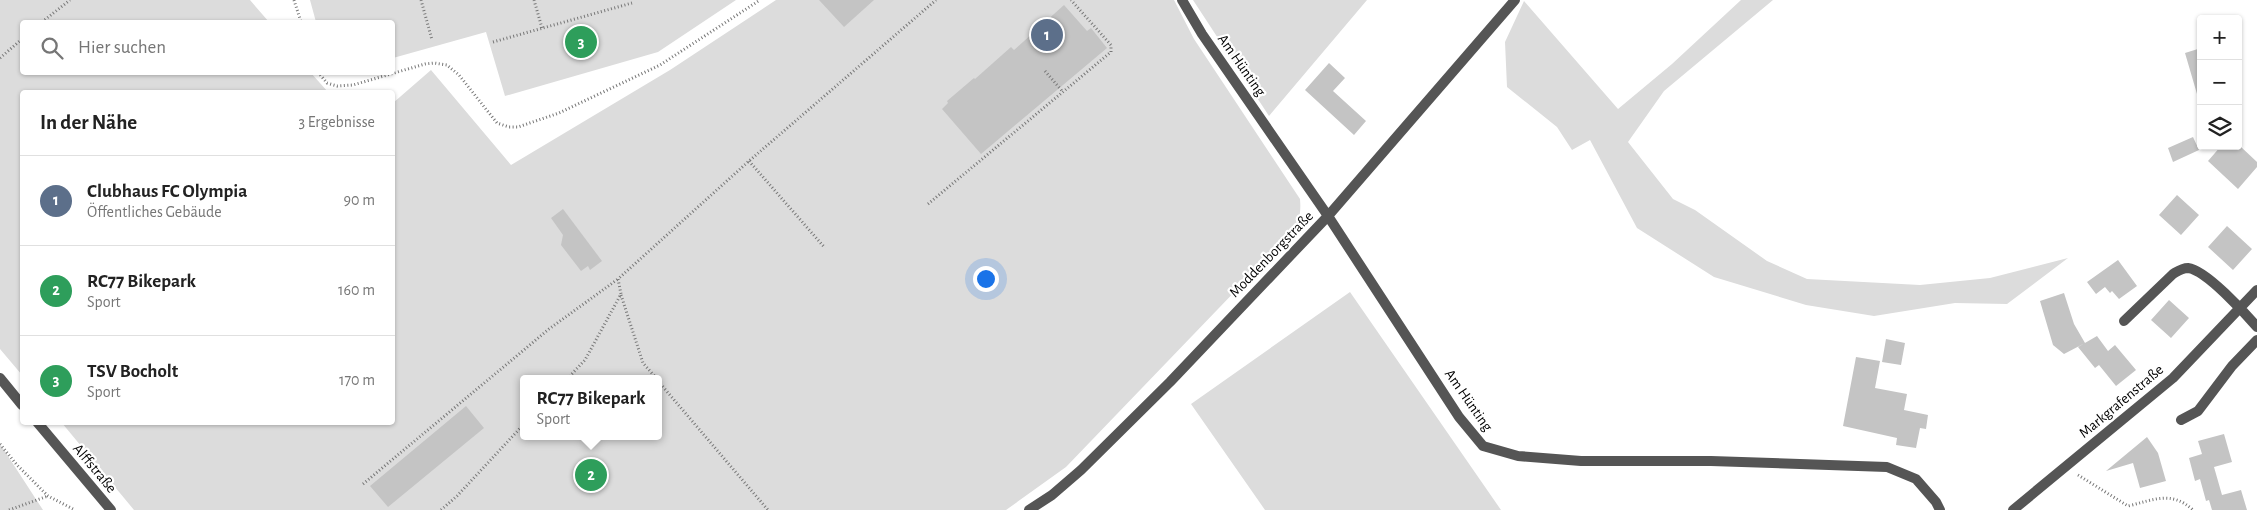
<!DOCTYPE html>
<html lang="de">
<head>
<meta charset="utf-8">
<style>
	:root { --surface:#fff; --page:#f6f6f6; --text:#222; --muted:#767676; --line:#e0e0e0; --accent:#000 }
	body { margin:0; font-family:"Alegreya Sans",sans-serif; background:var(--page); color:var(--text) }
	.controls { position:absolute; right:15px; top:15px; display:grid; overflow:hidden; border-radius:5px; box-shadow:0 1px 4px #0004 }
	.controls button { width:45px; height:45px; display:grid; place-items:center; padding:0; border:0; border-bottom:1px solid var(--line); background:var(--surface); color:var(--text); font:25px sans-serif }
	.you { position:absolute; left:985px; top:278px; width:18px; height:18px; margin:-12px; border:4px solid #fff; border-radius:50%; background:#1a73e8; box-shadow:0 0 0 8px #1a73e833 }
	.badge { display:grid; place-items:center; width:32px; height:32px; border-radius:50%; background:var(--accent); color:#fff; font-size:16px; font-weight:700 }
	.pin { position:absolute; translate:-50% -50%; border:2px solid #fff; box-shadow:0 1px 5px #0006 }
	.popup { position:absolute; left:520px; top:375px; width:142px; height:65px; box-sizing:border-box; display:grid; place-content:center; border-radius:5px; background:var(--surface); filter:drop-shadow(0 1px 4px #0005); font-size:16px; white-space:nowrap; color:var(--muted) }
	.popup b { font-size:19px; color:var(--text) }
	.popup::after { content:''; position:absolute; left:50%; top:100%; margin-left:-10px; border:10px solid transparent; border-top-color:var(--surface) }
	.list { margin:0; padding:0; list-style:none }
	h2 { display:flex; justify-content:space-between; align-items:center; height:65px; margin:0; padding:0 20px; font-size:21px }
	h2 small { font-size:16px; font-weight:400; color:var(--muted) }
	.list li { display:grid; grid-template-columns:32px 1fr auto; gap:15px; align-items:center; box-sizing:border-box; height:90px; padding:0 20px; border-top:1px solid var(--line) }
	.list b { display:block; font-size:19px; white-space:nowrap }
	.list p { margin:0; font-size:16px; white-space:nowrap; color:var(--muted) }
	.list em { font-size:16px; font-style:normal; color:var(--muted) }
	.icon { flex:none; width:28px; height:28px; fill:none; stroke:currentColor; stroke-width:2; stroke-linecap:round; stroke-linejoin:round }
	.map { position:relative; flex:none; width:2257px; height:510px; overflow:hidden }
	.search { position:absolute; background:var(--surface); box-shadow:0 1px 4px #0004; left:20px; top:20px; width:375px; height:55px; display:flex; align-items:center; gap:12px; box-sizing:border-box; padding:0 18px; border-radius:5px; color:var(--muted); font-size:19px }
	.panel { position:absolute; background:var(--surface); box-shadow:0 1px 4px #0004; left:20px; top:90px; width:375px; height:335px; border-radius:5px }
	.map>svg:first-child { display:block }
	.green { fill:#dcdcdc; fill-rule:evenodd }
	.building { fill:#c4c4c4 }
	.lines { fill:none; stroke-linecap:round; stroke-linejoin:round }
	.path { stroke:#777; stroke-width:3; stroke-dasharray:1 2.5; stroke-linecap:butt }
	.minor { stroke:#555; stroke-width:10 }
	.labels { text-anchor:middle; stroke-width:4.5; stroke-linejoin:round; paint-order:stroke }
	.street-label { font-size:15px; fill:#000; stroke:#fff }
</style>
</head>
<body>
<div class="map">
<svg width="2257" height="510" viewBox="0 0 2257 510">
	<rect width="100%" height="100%" fill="#fff"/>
	<path class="green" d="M0,0H250L269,22H22V72L311,73L328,92H22V375L0,349Z
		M310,0H736L658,52L505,96L486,32L393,58L392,22H316Z
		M776,0H1174L1194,39L1300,199C1301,211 1300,219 1294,230L1066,467L1006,510H134L62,423L392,422L393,103L431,70L511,165L670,70ZM524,379H658V436H524Z
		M1193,0H1367L1269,116Z
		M1741,0H1773L1664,91L1628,142L1673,199L1695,210L1767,261L1807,279L1920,285L1990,278L2068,258L2007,304L1955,303L1874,316L1806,305L1714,277L1637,228L1590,140L1572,150L1557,127L1507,87L1505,42L1524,1L1618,109L1672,64Z
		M1350,292L1501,510H1265L1191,404Z
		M0,444L4,450L43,510H0Z"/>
	<path class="building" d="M819,0H874L844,27Z
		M1064,5L1087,31L1091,28L1107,48L981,154L942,109L948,103L947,101L974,78L975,79L1011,47L1014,50Z
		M2201,48V93L2197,94L2185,53Z
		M1329,63L1345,78L1333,91L1366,121L1354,135L1305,90Z
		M2193,137L2199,150L2173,162L2168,148Z
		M2221,146H2240L2257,162V167L2238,189L2208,161Z
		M2177,195L2199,215L2181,235L2159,215Z
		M563,209L602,261L590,270L588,266L581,271L561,245L563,235L551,218Z
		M2227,226L2252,249L2233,270L2208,247Z
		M2118,260L2137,286L2119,299L2112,291L2110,293L2105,287L2096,294L2087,282Z
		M2064,293L2074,324L2085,343L2064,354L2053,345L2040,301Z
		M2169,300L2189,318L2171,338L2151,320Z
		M2097,336L2108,351L2115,345L2136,370L2116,386L2099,365L2095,368L2078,347Z
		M1886,339L1905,343L1901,365L1882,362Z
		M1856,357L1880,361L1875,388L1907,394L1904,410L1928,415L1926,429L1920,428L1916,448L1896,445L1897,438L1843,426Z
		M466,406L484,428L388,507L370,486Z
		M2224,434L2232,462L2214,467L2222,495L2241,490L2247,510H2212L2209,500L2206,501L2200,479L2195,481L2189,458L2202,454L2198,441Z
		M2147,437L2158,453L2166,481L2140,488L2133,463L2106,471Z"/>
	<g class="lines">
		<path class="path" d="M294,0L301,22
			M421,0L432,40
			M534,0L542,28
			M42,22L70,0
			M493,42L632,3
			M0,58L22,39
			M1045,71L1063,92
			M318,72L327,83L337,86L353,85L425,64L434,63L447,65L459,75L497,123L509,127H518L559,113L660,65L760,0
			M749,161L825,248
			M928,204L1111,52V45L1071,0
			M621,295L643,363L657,379
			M567,379L585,360L621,294L618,279L749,161L936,0
			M658,381L768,510
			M0,444L17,465L48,496L75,510
			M2078,475L2128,506C2154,500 2171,490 2193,510
			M363,484L549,329L618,279
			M9,510L48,496
			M441,510L457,496L524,424"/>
		<path class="minor" d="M1182,0L1202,34L1328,216L1459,417L1483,446L1518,456L1581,461H1711L1887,467L1916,479L1936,502L1940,510
			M2124,321L2173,274C2178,271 2182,268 2188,268C2206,270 2245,313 2257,327
			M0,378L22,405
			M2181,420L2198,411L2232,366L2257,340
			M37,422L111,510
			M1029,510L1052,495L1081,470L1170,382L1328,216L1515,0
			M2013,510L2173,378L2257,290"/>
	</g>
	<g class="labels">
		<g class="street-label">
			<text transform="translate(1242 65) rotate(55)" y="5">Am Hünting</text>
			<text transform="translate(1271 254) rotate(-46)" y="5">Moddenborgstraße</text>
			<text transform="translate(1469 400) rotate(55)" y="5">Am Hünting</text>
			<text transform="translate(2121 401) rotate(-40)" y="5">Markgrafenstraße</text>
			<text transform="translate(95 468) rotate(50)" y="5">Alffstraße</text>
		</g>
	</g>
</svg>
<div class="controls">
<button>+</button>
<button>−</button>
<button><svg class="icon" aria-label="layers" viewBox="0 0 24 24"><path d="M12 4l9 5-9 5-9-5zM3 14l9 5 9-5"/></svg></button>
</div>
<div class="you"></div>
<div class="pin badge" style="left:1047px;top:35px;background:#5c6f8a">1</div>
<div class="pin badge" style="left:591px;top:475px;background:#2e9e5b">2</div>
<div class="popup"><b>RC77 Bikepark</b>Sport</div>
<div class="pin badge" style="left:581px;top:42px;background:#2e9e5b">3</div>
<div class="search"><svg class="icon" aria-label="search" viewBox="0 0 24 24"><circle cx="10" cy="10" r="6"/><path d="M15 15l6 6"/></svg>Hier suchen</div>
<section class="panel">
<h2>In der Nähe<small>3 Ergebnisse</small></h2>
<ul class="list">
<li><span class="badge" style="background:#5c6f8a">1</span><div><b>Clubhaus FC Olympia</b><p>Öffentliches Gebäude</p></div><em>90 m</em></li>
<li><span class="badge" style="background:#2e9e5b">2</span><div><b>RC77 Bikepark</b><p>Sport</p></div><em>160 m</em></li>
<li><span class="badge" style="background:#2e9e5b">3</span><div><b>TSV Bocholt</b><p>Sport</p></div><em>170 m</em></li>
</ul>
</section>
</div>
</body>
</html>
